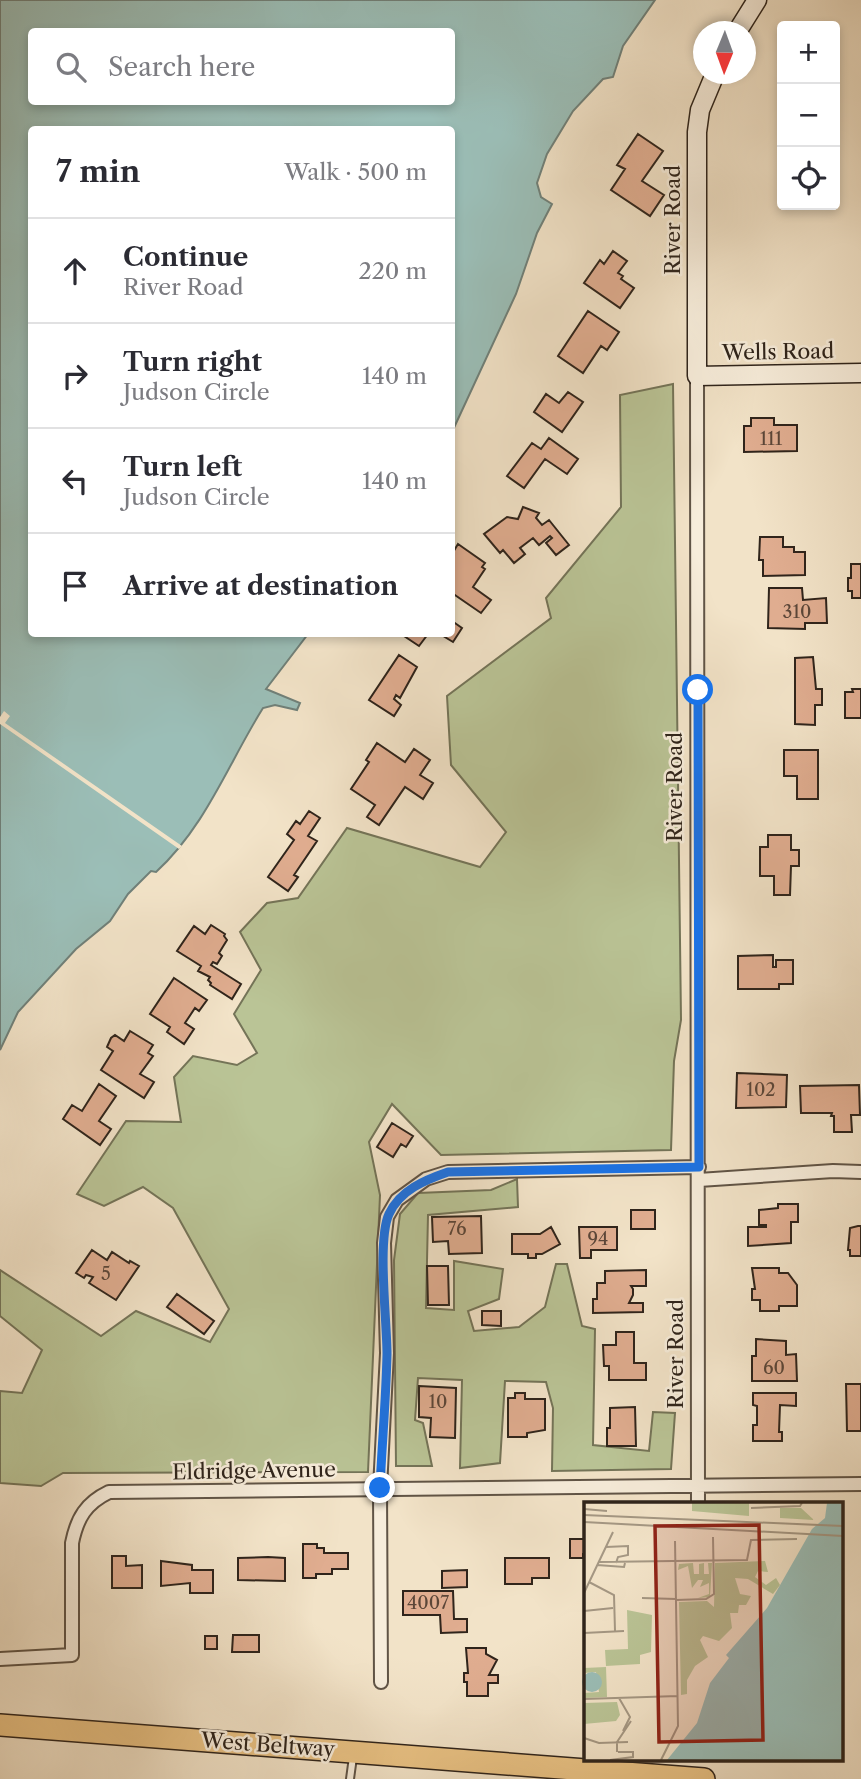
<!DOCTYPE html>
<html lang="en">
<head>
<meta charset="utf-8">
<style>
	:root { --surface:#fff; --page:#f2f2f3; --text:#2b2b33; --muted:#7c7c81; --line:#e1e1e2 }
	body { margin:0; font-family:"Libre Caslon Text",serif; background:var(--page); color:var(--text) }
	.controls { position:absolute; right:21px; top:21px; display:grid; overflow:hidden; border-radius:7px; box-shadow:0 4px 10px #0003 }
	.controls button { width:63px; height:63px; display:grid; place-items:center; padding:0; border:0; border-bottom:2px solid var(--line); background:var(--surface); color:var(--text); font:35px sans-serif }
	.compass { position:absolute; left:693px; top:21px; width:63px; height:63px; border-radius:50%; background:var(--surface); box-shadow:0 4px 10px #0003; rotate:181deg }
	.stop { position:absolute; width:21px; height:21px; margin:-16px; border:5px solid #1a73e8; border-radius:50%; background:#fff }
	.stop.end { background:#1a73e8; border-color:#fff; box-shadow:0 2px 7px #0008 }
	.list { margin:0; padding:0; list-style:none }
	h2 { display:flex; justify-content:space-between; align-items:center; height:91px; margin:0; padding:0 28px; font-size:30px }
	h2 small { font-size:23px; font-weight:400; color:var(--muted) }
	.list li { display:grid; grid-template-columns:46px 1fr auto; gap:21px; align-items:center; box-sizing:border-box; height:105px; padding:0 28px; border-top:2px solid var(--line) }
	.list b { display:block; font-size:26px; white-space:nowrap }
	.list p { margin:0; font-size:23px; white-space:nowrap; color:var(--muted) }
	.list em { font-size:23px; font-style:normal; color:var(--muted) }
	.icon { flex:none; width:38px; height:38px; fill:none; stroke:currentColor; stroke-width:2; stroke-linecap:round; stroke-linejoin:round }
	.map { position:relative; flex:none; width:861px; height:1779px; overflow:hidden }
	.search { position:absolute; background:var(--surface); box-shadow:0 4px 10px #0003; left:28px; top:28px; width:427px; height:77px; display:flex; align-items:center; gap:18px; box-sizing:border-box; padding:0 24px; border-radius:7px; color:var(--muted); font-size:26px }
	.panel { position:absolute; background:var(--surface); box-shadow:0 4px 10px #0003; left:28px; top:126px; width:427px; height:511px; border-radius:7px }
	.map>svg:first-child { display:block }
	.green { fill:#bac496; stroke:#747458; stroke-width:2 }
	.water { fill:#9bbeb7; stroke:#708079; stroke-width:2; fill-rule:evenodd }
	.pier { fill:#f2e3c8 }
	.building { fill:#e0ad90; stroke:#2f241b; stroke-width:2 }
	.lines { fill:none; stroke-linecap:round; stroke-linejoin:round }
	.lane-casing { stroke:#605446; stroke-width:10 }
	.street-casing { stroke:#605446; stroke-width:16 }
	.secondary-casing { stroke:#2f241b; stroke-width:21 }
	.highway-casing { stroke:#2f241b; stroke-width:24 }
	.lane { stroke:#f7eddb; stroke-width:6 }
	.street { stroke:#f7eddb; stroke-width:12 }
	.secondary { stroke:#f7eddb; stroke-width:18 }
	.highway { stroke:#e9c284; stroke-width:21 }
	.route { stroke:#1a73e8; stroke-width:9 }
	.labels { text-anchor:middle; stroke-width:5; stroke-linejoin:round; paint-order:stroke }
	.number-label { font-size:18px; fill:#5b4638 }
	.street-label { font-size:21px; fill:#2f241b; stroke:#f7eddb }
	.inset-road { fill:none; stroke:#a49783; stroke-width:2 }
	.view { fill:#8f2418; fill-opacity:0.15; stroke:#8f2418; stroke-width:3.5 }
	.inset-edge { fill:none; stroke:#2f241b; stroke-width:3.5 }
</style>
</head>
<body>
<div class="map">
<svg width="861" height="1779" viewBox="0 0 861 1779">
	<rect width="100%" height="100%" fill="#f2e3c8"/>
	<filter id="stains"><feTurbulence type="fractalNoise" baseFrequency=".00286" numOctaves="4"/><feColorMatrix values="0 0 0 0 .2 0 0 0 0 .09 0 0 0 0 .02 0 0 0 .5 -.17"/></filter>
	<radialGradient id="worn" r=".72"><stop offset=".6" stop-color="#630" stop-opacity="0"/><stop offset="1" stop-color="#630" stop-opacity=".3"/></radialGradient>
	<path class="green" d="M673,384L681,1020L674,1061L671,1150L441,1155L392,1104L369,1142L380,1195L368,1472L63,1473L41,1486L0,1483V1391L22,1393L42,1350L0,1316V1270L101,1336L136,1311L210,1342L229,1309L173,1208L143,1187L104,1206L77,1194L126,1121L181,1122L174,1077L193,1056L237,1065L257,1053L234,1014L261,970L240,932L267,903L298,898L347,828L480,867L506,832L451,765L447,696L551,618L546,598L621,507L620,395Z
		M517,1179L518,1207L428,1215L426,1308L454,1310V1261L503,1269L499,1299L468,1311L474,1331L519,1327L545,1307L556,1264H567L582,1326L595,1329L593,1445L649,1451L653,1412L675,1413L671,1469L552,1471L553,1408L546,1382L505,1381L500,1463L460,1468L462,1380L418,1378L415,1420L423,1423L432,1466H396L394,1260L400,1214L418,1193L491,1190Z"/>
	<path class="water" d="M0,0H655L623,46L613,77L603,79L573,111L547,154L537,183L541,197L552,204L537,233L516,294L452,432V130H32V634H308L266,689L300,703L297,710L275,705L263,708C228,764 206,826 156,872L151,871L128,894L110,921L76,949L18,1012L0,1050ZM32,32H452V102H32Z"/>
	<path class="pier" d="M4,711L10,716L5,723L182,846L179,849L0,724V717Z"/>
	<path class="building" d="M638,134L663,151L642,181L664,195L650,216L611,190L625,169L617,165Z
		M613,251L627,261L618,273L623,276L621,279L634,288L620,308L584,283L600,260L604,264Z
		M588,311L619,332L607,350L601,346L583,373L558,356Z
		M568,392L583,402L562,432L534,412L546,394L559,403Z
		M751,418H774V425H797V451L744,452V426H751Z
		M549,438L578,459L567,474L545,459L524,488L507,476L532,443L541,449Z
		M523,507L539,513L536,518L542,525L549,520L569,545L556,555L546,543L552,538L550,536L539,545L533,538L520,548L525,554L514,563L503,550L500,553L484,534L507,517L518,519Z
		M760,537H783V547H794V552H805V575L763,576V560H759Z
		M458,544L485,563L482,567L485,569L473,587L491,600L481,613L452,593V554Z
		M851,564H861V598H852V591H848V578H851Z
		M769,588H802L803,600L826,598L827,623H805V629L768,628Z
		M452,621L462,628L453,642L440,634H452Z
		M401,634H428L419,646Z
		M399,655L417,667L400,698L396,695L394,699L401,705L394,716L369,700Z
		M813,657L816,689H822V705H815V725L795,724V658Z
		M852,689H861V718H845V692H853Z
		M377,743L405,762L414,749L430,760L420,775L433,783L423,799L405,787L379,825L367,817L375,805L351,789L369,762L366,760Z
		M784,750H818V799H797V776H784Z
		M309,811L320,818L308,836L317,841L294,875L298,877L288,891L268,877L294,840L287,834L296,821L300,824Z
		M768,835H791V850H799V866H791L790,895H774V876H760V847H768Z
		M211,925L225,934L224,936L227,940L219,953L222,956L217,964L213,962L211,965L241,984L232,999L210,985L211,983L208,980L210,977L198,971L201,966L177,951L194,926L205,934Z
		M773,955V967H776V960H793V984H779V989H738V956Z
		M174,978L207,1000L199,1011L195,1008L185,1023L194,1029L184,1044L167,1032L170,1027L150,1014Z
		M130,1031L153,1045L148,1053L153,1056L140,1074L154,1082L144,1098L101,1070L113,1051L107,1047L111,1038L115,1035L124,1041Z
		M737,1073L787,1075L786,1107L736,1108Z
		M99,1084L116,1096L99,1121L111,1129L100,1145L63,1119L72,1105L82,1111Z
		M859,1085L860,1115H851L852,1132H834V1116H831L832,1113H801L800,1086Z
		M392,1123L413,1136L406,1147L401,1144L393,1157L377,1147Z
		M778,1204H798V1222H791V1243L748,1246V1227H766V1225H759V1210L778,1208Z
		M631,1210H655V1229H631Z
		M481,1216L482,1253L449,1254L448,1241L433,1242L432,1217Z
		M858,1226H861V1256H850V1250H848L850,1228Z
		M551,1227L560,1244L542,1254H536V1258H528V1254H512V1234H540Z
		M579,1227H617V1250H591V1258H580Z
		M92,1250L107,1260L112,1252L129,1263L130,1261L139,1266L116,1300L89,1283L93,1277L86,1275L84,1278L76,1273Z
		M427,1266H448L449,1305H428Z
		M752,1268H779V1273H788L797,1285V1306H779V1311H760V1300H752V1289H755Z
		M646,1270V1286H631L633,1289V1295L629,1303H643V1312L593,1313V1299H597V1283H605V1271Z
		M177,1294L214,1321L204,1334L167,1307Z
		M482,1311H501V1326L482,1325Z
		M616,1332H634V1363H646V1380H609V1366H604L603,1345H616Z
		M756,1339L786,1341V1355L796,1354L797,1381H752V1356H756Z
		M846,1384H861V1431H847Z
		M419,1386L456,1388L455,1438L430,1437L431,1418L419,1417Z
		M515,1393H525V1399H545V1430L527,1433V1437H508V1398H515Z
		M753,1393H796V1406L780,1405L779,1432H782V1441H753V1425H757V1406L753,1405Z
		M635,1407L636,1446H607V1428H610V1408Z
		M570,1539H586V1554H583V1558H570Z
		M303,1544H317V1548H324V1553H348V1569H332V1574H316V1578H303Z
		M112,1556H126V1566L142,1565V1588H112Z
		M268,1557L285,1558V1581L238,1580V1558Z
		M505,1558H549V1578H532V1584H505Z
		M161,1561L192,1565V1570H213V1593H190V1583L161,1586Z
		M467,1570V1587L442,1588V1571Z
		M403,1591H453L454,1619H467V1632L441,1633L440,1615H403Z
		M233,1635H259V1652H232Z
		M205,1636H217V1649H205Z
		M466,1648H486V1654L497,1660L489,1675H498V1683H488V1696H467V1682H464V1673H468Z"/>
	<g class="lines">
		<defs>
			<path id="lane" d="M350,1779L353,1757"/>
			<path id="street" d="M697,376L698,1504
				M699,1180L833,1171L861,1172
				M0,1659L72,1655V1543C77,1518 86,1503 109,1492L861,1484
				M381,1682L380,1488L387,1353L384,1243L387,1217L397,1200L426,1179L448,1172L699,1167"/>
			<path id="secondary" d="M737,32L757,0
				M715,74L700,110L697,132V376L861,373"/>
			<path id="highway" d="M0,1725L704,1779"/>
		</defs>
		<use href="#lane" class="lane-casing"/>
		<use href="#street" class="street-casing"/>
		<use href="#secondary" class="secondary-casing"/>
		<use href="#highway" class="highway-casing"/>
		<use href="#lane" class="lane"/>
		<use href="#street" class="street"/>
		<use href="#secondary" class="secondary"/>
		<use href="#highway" class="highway"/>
	</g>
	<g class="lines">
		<path class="route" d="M380,1488C382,1443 386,1399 387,1354C387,1321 377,1240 389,1214C400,1190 425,1180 448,1172L699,1167L698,690"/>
	</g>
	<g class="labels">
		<g class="number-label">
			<text x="771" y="445">111</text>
			<text x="797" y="618">310</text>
			<text x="761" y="1096">102</text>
			<text x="457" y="1235">76</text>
			<text x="598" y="1245">94</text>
			<text x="106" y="1280">5</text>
			<text x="774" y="1374">60</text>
			<text x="438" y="1408">10</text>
			<text x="428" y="1609">4007</text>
		</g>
		<g class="street-label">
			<text transform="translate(673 220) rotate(-90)" y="7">River Road</text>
			<text transform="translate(778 352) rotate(-1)" y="7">Wells Road</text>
			<text transform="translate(675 787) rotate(-90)" y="7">River Road</text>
			<text transform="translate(676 1354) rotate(-90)" y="7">River Road</text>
			<text transform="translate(254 1471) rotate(-1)" y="7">Eldridge Avenue</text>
			<text transform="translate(268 1745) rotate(4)" y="7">West Beltway</text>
		</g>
	</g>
	<g transform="translate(584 1502)">
		<rect width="259" height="259" fill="#f2e3c8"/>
		<path d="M108,1H165V14L108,9ZM196,6H217L230,18L196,16ZM181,59L184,70L174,69L171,75L182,83L192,76L196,83L189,92L164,77L151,76L156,92L167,94L162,103H155L154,111H146L148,126L135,139L119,134L116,138L124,155L111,164L103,178V192L97,193L95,100L123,99L130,105L131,61ZM109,61L110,72H115V62L120,61V72H125L124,61H128L126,95L114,96L125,92V81L116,85L119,78H114L108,86L104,64L94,68L95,62ZM43,108L68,113L67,150L56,153V162L22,164L21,148L44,147ZM22,165L23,195L0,196V191L15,190L12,170L0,171V166ZM33,200L36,213L32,219L0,222V201Z" fill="#bac496"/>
		<path d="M243,1H259V258H83L113,221L126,181L145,156L142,153L183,106L228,27L241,16ZM-2 180a10 10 0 1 1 20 0a10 10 0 1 1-20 0Z" fill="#9bbeb7"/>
		<path class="inset-road" d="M167,6L216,4L218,1M0,7L23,9M0,13L259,24M0,20L259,34M22,45L44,44V53L34,55L32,61M15,60L163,58L167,38L213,37M13,63L40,65L41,61M5,80L30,93L31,129M0,91L29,30M58,96L92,97M92,98L122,97L130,92L129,35M0,109L29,106M0,131L40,129M35,196L46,215L39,229M0,197L94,194M0,236L15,241L44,240M33,250V240L47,219M26,258L49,255V250H34M77,258L94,224L91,39"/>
		<path class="view" d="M175,23L179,238L75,240L71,24Z"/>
		<rect width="259" height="259" class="inset-edge"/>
	</g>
	<rect width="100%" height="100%" filter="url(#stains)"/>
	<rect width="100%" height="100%" fill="url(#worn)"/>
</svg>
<div class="controls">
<button>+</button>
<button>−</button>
<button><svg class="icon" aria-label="locate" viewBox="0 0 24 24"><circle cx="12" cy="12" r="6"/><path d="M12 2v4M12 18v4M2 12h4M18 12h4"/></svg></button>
</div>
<svg class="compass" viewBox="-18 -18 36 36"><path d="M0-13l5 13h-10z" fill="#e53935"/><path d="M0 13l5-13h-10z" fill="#7c7c81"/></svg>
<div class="stop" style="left:698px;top:690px"></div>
<div class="stop end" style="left:380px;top:1488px"></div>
<div class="search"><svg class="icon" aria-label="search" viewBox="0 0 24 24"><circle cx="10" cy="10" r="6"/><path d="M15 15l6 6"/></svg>Search here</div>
<section class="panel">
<h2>7 min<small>Walk · 500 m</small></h2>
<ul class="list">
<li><svg class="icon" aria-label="ahead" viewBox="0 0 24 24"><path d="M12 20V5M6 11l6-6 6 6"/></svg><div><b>Continue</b><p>River Road</p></div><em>220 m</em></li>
<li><svg class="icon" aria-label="right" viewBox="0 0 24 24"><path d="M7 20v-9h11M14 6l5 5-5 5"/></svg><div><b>Turn right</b><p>Judson Circle</p></div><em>140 m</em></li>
<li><svg class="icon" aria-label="left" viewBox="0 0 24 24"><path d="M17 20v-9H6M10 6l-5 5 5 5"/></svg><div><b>Turn left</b><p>Judson Circle</p></div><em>140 m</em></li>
<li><svg class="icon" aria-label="arrive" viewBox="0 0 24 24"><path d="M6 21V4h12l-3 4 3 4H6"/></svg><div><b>Arrive at destination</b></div></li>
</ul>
</section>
</div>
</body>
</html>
